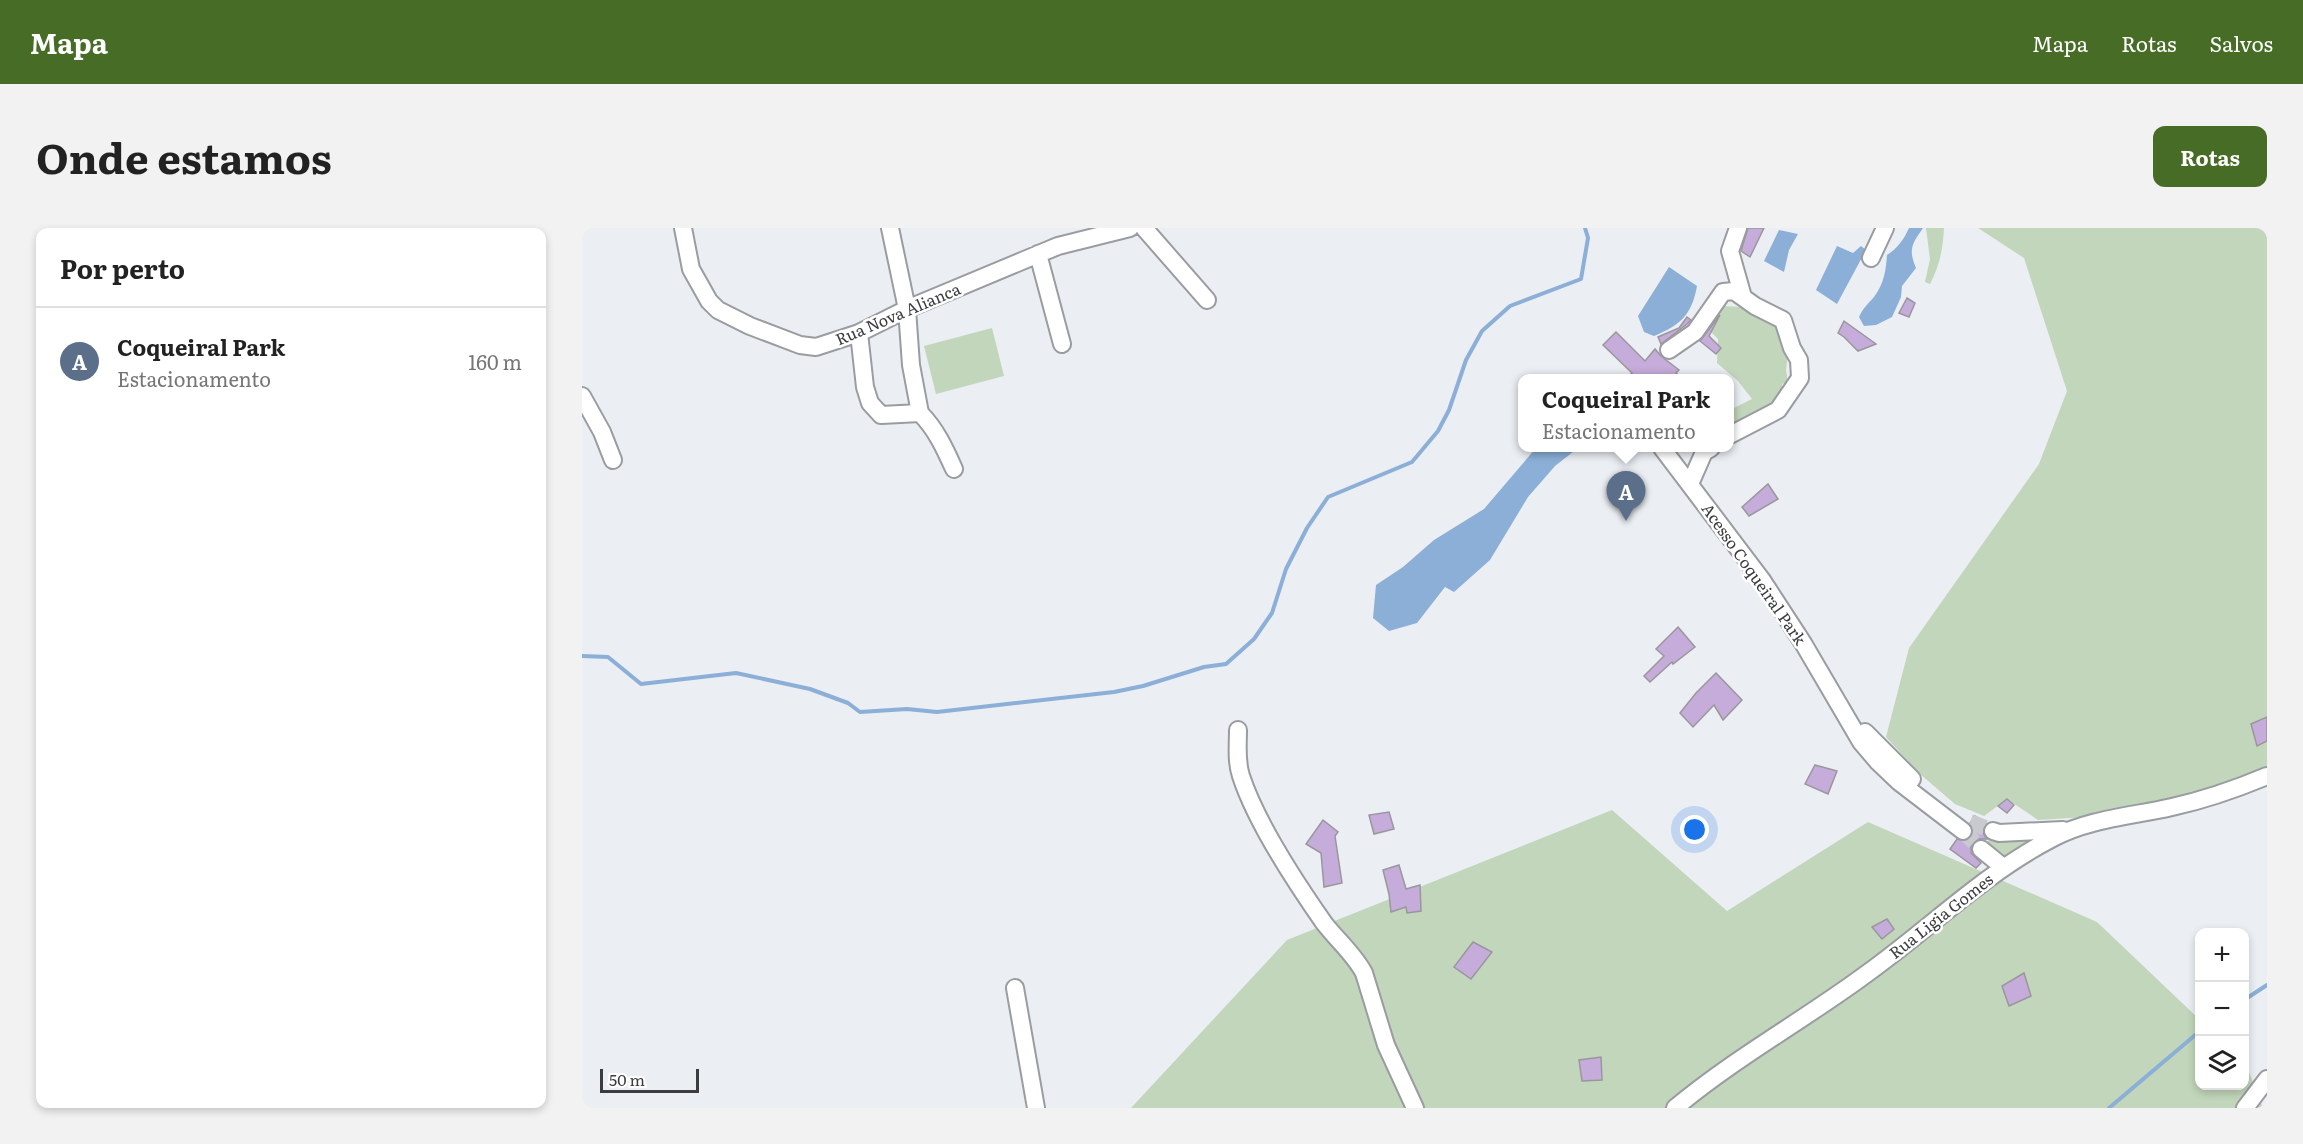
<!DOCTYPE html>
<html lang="pt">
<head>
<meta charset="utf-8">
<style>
	:root { --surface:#fff; --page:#f2f2f2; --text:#222; --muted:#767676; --line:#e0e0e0; --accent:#466c26 }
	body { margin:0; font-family:Literata,serif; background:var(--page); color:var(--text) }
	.controls { position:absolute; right:18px; bottom:18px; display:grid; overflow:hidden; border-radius:12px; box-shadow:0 3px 9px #0003 }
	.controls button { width:54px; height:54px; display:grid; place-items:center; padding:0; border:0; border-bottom:2px solid var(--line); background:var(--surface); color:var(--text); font:30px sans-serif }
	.scale { position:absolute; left:18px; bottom:15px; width:99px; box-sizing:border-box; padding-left:6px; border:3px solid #3b3c3e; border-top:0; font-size:16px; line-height:21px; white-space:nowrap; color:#3b3c3e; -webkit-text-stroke:4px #fff; paint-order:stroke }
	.you { position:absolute; left:1113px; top:602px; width:21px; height:21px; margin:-15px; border:4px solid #fff; border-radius:50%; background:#1a73e8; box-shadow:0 0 0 9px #1a73e833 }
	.badge { display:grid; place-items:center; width:39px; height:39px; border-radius:50%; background:var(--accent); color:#fff; font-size:20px; font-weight:700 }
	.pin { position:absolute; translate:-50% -50px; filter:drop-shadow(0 2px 3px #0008) }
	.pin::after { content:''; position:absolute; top:32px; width:21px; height:18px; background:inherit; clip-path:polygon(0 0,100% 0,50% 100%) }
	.popup { position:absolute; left:936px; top:146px; width:216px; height:78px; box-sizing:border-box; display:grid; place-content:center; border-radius:12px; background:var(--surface); filter:drop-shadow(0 2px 4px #0005); font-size:20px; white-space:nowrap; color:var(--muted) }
	.popup b { font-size:22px; color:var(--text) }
	.popup::after { content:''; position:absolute; left:50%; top:100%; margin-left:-12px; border:12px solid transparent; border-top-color:var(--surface) }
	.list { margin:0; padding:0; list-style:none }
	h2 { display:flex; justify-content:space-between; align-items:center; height:78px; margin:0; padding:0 24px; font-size:26px }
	h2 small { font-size:20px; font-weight:400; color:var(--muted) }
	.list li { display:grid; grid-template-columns:39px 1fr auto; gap:18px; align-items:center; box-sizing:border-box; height:108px; padding:0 24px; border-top:2px solid var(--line) }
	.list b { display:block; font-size:22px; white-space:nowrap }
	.list p { margin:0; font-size:20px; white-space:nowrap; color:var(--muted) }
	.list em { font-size:20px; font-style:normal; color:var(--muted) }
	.icon { flex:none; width:33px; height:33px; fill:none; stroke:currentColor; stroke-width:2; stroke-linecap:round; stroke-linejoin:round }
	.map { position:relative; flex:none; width:1685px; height:880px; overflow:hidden; border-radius:12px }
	header { display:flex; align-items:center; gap:36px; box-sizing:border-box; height:84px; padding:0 30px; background:var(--accent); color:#fff }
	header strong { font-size:28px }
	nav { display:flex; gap:33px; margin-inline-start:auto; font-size:21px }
	.intro { display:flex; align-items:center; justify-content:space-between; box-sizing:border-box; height:144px; padding:0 36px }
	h1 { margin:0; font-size:42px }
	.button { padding:15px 27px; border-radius:12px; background:var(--accent); color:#fff; font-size:21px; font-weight:700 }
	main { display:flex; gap:36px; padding:0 36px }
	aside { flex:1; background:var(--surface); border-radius:12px; box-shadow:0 3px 9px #0003 }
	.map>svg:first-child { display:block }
	.green { fill:#c1d6ba }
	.water { fill:#8bafd7 }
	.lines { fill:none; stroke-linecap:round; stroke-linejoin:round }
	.stream { stroke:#8bafd7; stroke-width:4 }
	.building { fill:#c5acda; stroke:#99979c; stroke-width:1.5 }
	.minor-tunnel { stroke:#c8cacf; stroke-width:16; stroke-dasharray:16 8; stroke-linecap:butt }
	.minor-casing { stroke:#999ca0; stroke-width:20 }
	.minor { stroke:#fff; stroke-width:16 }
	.labels { text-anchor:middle; stroke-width:5; stroke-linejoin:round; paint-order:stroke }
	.street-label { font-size:16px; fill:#3b3c3e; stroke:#fff }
</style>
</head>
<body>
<header>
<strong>Mapa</strong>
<nav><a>Mapa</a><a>Rotas</a><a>Salvos</a></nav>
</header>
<div class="intro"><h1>Onde estamos</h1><a class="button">Rotas</a></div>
<main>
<aside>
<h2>Por perto<small></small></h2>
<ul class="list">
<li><span class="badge" style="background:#5c6f8a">A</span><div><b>Coqueiral Park</b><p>Estacionamento</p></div><em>160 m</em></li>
</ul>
</aside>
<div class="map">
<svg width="1685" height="880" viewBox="0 0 1685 880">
	<rect width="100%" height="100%" fill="#ebeef3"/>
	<path class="green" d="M1344,0H1362C1361,20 1358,37 1348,56L1343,54L1348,31Z
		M1396,0H1685V539L1640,558L1521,588L1456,592L1425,571L1402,588L1373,576L1338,546L1304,509L1327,420L1457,236L1485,163L1442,30Z
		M1138,78L1162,79L1200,97L1206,125L1204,142L1206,154L1200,156V160L1195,175L1148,196V182L1170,171L1156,153L1135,135L1136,111L1129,104L1130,87Z
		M410,100L422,148L354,166L342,118Z
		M1030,582L1145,683L1286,594L1515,694L1617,791L1618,858H1662L1663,834L1681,880H549L705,712Z
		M1491,601L1421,639L1402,619L1410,607Z"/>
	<path class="water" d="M1327,0H1341C1330,16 1326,21 1334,40L1320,58L1319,69L1310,89L1294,97L1282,98L1277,89C1281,80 1286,76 1292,69C1302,56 1304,42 1305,27C1316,20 1322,11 1327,0Z
		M1197,2L1216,6L1207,22L1202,44L1182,33Z
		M1255,18L1271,25L1279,18L1284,22L1255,76L1234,62Z
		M1087,39L1115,58C1110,86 1099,97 1072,108L1062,104L1056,88Z
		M954,220H996L973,238L946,269L908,332L872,364L863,359L835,395L807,403L791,390L794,357L821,339L852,312L902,281Z"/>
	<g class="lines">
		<path class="stream" d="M0,428L26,429L59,456L154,445L228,461L266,475L278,484L325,481L355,484L532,464L561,458L622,439L644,436L672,411L690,385L704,341L725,300L746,269L830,234L856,203L867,182L884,132L900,103L928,78L999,51L1006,10L1003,0
			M1662,772L1685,757
			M1527,880L1618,803"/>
	</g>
	<path class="building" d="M1166,0H1182L1168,29L1159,23Z
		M1325,70L1333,75L1327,89L1317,85Z
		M1138,87L1127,108L1139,120L1134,126L1118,113Z
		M1105,89L1109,92L1105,96L1079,116L1076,109L1097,100Z
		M1262,93L1294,116L1276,123L1262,109L1256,105Z
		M1034,104L1063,133L1073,121L1079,128L1097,142L1094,145L1100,150H1045L1050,145L1021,117Z
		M1186,256L1196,271L1167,288L1160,279Z
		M1096,399L1113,419L1091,436L1090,434L1068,454L1062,448L1082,428L1074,421Z
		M1134,445L1160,472L1141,492L1132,477L1111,499L1098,485L1114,465Z
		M1685,489V513L1675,518L1669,496Z
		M1233,537L1255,543L1246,566L1223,556Z
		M1425,571L1432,577L1425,585L1416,578Z
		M807,584L812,601L792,606L787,587Z
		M1393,588L1404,595L1401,605L1405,611H1395L1389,619V625L1399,635L1394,640L1368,621L1375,611L1384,613L1390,609L1391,600L1388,595Z
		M741,592L756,604L753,608L760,655L742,659L739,625L724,616Z
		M817,637L824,661L838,657L839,683L825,685L824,679L809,684L807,666L801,642Z
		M1305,691L1312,701L1300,711L1290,699Z
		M891,714L910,724L889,751L872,739Z
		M1442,745L1449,768L1427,778L1420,758Z
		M1019,829L1020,852L1000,853L997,832Z"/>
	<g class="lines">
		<path class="minor-tunnel" d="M1388,594L1411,603
			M1381,603L1399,621"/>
		<defs>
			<path id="minor" d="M101,0L109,41L127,73L136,82L168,98L218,117L234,119L277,105L325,81L476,18L548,0
				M308,0L325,81L329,137L338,185
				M562,0L625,72
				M1156,0L1148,23L1161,69
				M456,26L480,116
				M1289,30L1303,0
				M277,105L283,159L288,175L299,187L338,185C354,201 363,221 372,241
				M1087,122L1113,104L1141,64L1152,63L1173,78L1201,92L1210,120L1217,132L1218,150L1196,182L1148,207
				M0,168L20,204L31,232
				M1080,220L1180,352L1221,415L1279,514L1296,534L1317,554L1381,603
				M1108,256L1122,224L1129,220
				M656,502C656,517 654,533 659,548C674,594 714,655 742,695C755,712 772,726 782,745L804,817L833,880
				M1283,504L1330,551
				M1411,603L1417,605L1481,602
				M1399,621L1421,639
				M433,760L454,880
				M1093,880C1154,829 1224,791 1287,744C1348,700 1403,645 1471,610C1506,591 1551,588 1590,579C1622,572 1654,561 1685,548
				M1663,880L1685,851"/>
		</defs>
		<use href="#minor" class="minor-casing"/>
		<use href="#minor" class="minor"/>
	</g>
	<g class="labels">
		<g class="street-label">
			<text transform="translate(316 86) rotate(-23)" y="6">Rua Nova Alianca</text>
			<text transform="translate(1172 346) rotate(55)" y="6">Acesso Coqueiral Park</text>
			<text transform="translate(1359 688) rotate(-38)" y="6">Rua Ligia Gomes</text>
		</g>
	</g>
</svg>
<div class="controls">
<button>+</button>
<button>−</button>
<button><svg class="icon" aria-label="layers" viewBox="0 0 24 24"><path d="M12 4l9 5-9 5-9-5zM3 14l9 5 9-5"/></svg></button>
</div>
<div class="scale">50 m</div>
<div class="you"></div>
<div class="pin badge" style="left:1044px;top:293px;background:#5c6f8a">A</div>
<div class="popup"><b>Coqueiral Park</b>Estacionamento</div>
</div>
</main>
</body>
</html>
